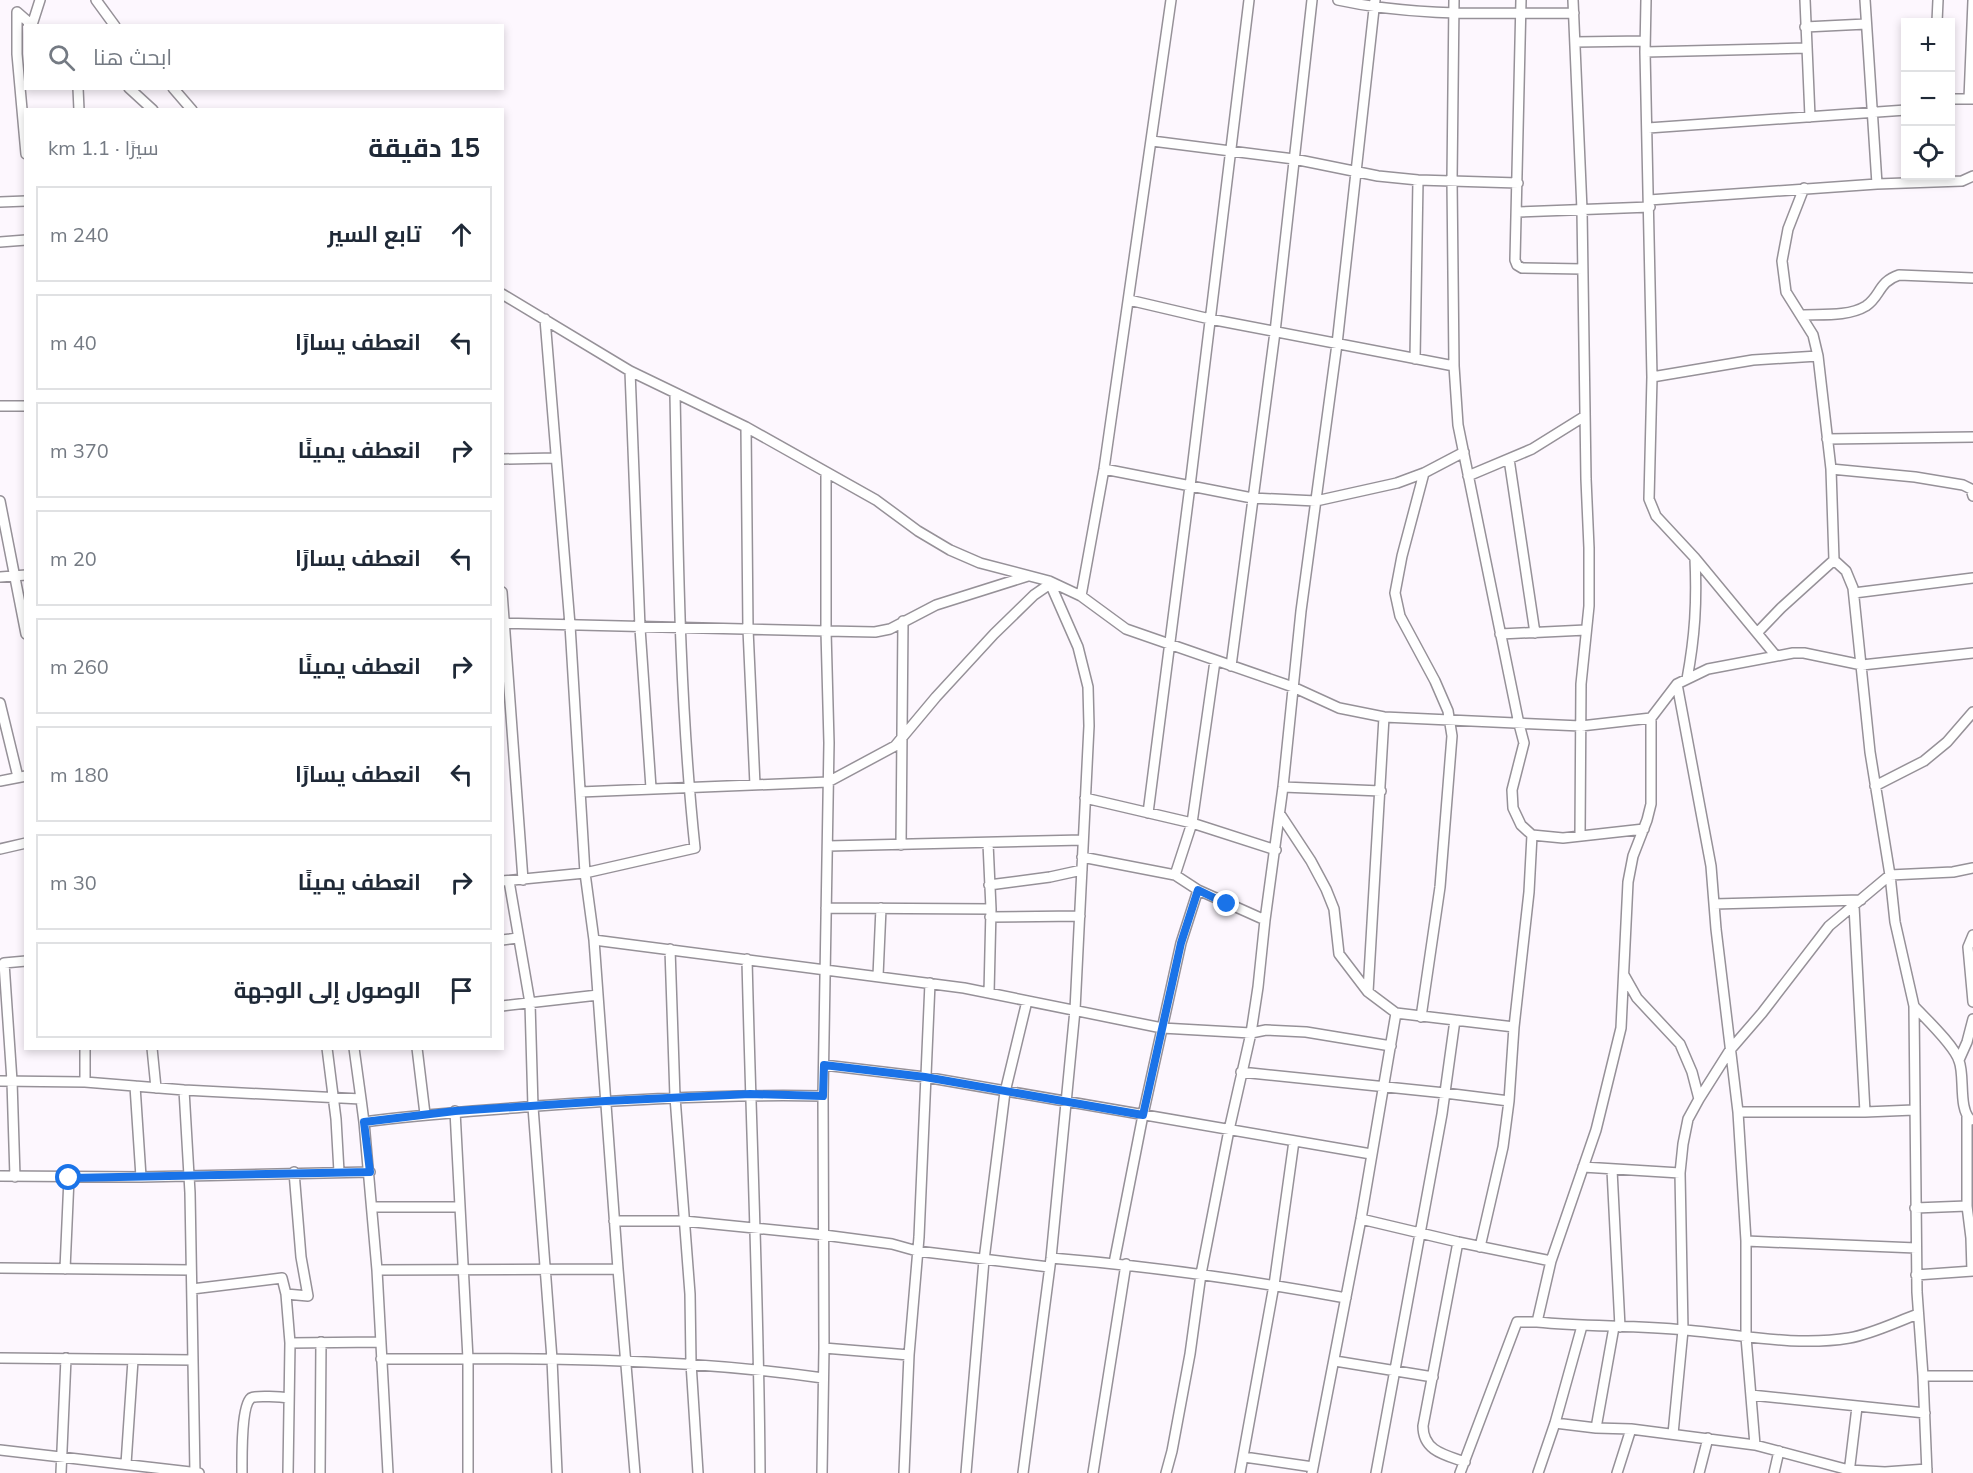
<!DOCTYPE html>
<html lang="ar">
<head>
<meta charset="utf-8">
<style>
	:root { --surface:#fff; --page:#f6f6f7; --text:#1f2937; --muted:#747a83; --line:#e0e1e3 }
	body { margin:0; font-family:Mulish,Cairo,sans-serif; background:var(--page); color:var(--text); direction:rtl }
	.controls { position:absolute; right:18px; top:18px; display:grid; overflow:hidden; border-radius:0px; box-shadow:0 3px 9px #0003 }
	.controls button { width:54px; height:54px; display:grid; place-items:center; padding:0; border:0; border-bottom:2px solid var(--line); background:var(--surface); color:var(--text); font:30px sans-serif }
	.stop { position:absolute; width:18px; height:18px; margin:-14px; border:4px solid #1a73e8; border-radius:50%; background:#fff }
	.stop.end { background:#1a73e8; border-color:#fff; box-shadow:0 2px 6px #0008 }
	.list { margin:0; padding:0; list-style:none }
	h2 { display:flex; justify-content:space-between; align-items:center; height:78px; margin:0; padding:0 24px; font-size:26px }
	h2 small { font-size:20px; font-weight:400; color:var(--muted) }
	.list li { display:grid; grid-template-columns:39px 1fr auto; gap:18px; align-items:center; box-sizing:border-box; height:96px; margin:0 12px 12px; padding:0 12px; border:2px solid var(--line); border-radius:0px }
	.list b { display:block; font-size:22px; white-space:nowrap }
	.list em { font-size:20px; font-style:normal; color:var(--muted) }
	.icon { flex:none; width:33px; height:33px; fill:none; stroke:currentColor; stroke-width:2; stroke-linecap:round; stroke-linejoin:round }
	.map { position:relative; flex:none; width:1973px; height:1473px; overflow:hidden; direction:ltr }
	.search { position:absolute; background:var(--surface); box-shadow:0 3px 9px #0003; left:24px; top:24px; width:480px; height:66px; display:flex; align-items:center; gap:15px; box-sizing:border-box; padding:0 21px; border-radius:0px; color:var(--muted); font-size:22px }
	.panel { position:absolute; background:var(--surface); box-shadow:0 3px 9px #0003; left:24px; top:108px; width:480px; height:942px; border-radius:0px; direction:rtl }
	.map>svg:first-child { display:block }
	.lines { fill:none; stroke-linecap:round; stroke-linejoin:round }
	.minor-casing { stroke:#969198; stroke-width:12 }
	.minor { stroke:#fff; stroke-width:9 }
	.route { stroke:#1a73e8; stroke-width:8 }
</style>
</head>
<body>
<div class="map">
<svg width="1973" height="1473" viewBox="0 0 1973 1473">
	<rect width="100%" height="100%" fill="#fdf7fe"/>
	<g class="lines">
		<defs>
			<path id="minor" d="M96,0L115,26
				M1338,0C1415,17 1495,13 1574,13
				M1454,0L1452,180L1454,366L1458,425L1519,724L1524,743L1512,790L1513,808L1521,825L1532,835L1563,838L1644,829
				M1521,0L1515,260L1517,265L1522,268L1583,269
				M1573,0L1582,210L1586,479L1589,548V606L1581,684L1580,836
				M1646,0L1645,52L1652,377L1649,499L1656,516L1695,558L1776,656
				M1805,0L1810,117
				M1865,0L1877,184
				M1937,22L1938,0
				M32,25L40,0
				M1805,27L1866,24
				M1575,42L1645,41
				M1645,52L1806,48
				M78,88L79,110
				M129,88L153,110
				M173,88L192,110
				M1950,99H1973
				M1969,99L1973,1
				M1648,128L1906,110
				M1152,141L1294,159L1378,176L1418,180L1518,183
				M26,154L17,54V12L33,26
				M1804,188L1788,229L1782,261L1786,292L1813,335L1818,356L1831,469L1834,560L1846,571L1853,588L1870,752L1890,875L1895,922L1914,1006L1917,1292L1923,1376L1927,1473
				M1649,200L1877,184L1962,181L1973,176
				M0,202L26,201
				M1518,212L1650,207
				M0,242L26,240
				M502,294L630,371L746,427L876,500L918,531L950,550L980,563L1049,581L1081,596L1126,629L1293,687L1339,708L1384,717L1581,726L1651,718L1677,684L1708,669L1793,653H1804L1862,665L1973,653
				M1129,300L1210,319L1454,366
				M1801,315C1821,314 1848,317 1866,306C1881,296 1878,282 1899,275L1973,278
				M545,319L570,625L585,873L594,940L618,1269L635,1473
				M1415,359L1418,180
				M630,371L640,628L651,788
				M1652,377L1753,360L1818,356
				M0,406H26
				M746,427L748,629L755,785
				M1827,439L1973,437
				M502,459L556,458
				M1509,459L1535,633
				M1104,469L1252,498L1316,501L1397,483L1424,473L1464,452
				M1831,469L1915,477L1963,485L1971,489L1973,496
				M826,473V631L875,632L890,629L936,605L1028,576
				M1468,476L1532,449L1585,416
				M0,501L26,634
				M0,577L26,575
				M502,592L523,880
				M1854,593L1973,578
				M1081,596L1104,469L1171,0
				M502,623L826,631L829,743L823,1096L824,1348L822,1473
				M1757,633L1781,608L1834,560
				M1500,634L1586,630
				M1231,666L1275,332L1312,0
				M1687,679C1695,636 1697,602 1695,558
				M1677,684L1711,866L1716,929L1738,1112L1746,1241V1337L1755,1445
				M0,703L18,777
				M0,781L26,776
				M1875,786L1924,761L1947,742L1973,712
				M1283,787L1381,791
				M580,792L828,782L895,746L936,697L994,634L1034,595L1050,584
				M1085,798L1192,823L1276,850
				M1148,813L1190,486L1249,0
				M1280,814L1311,861L1326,889L1334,909L1339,954L1368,992L1396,1013L1514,1027
				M988,843L991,909L989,993
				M901,845L903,621
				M828,846L1083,840
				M0,849L26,843
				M1082,857L1175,875L1198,890L1265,920
				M1175,875L1192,823L1215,661
				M502,881L585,873L695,848C679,697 678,545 675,394
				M509,881L530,1003L533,1107L552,1359L557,1473
				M989,885L1050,877L1082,870
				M1714,904L1861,900
				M1854,906L1865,1112
				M826,908L991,909
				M990,917L1080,916
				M1973,935L1968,947L1973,1002
				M502,940L517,938
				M594,940L964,988L1162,1028L1251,1033L1266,1030L1306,1032L1391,1046
				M670,949L675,1097L690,1294L691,1363L698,1473
				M747,959C751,1130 759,1302 760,1473
				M1624,975L1637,998L1680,1044L1692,1072L1699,1099
				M878,976L881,908
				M1368,992L1384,717
				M502,1006L598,995
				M1914,1006C1925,1018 1955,1046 1959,1061C1965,1075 1958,1110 1971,1120
				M1421,1017L1440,887L1452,736L1448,711L1435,681L1400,616L1395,593L1402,556L1424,473
				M85,1048V1082
				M152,1048L156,1088
				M327,1048L336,1119L339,1172
				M354,1048L361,1099
				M417,1048L425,1114
				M1959,1060L1967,1042L1973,1019
				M824,1065L925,1077L1371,1154
				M1241,1072L1445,1093L1509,1101
				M0,1081L85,1082L184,1090L361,1099L364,1122
				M135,1086L141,1177
				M184,1090L190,1193L195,1473
				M455,1111L468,1359V1473
				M1738,1112H1865L1914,1110
				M1967,1117V1206L1971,1238L1972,1271
				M1583,1167L1680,1173
				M1612,1170L1620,1327
				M0,1176L141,1177L370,1172
				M15,1177L12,1081L4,963L26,961
				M373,1207H459
				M1915,1208L1967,1206
				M1361,1219L1458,1242L1551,1261
				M614,1221H684L824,1235L892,1244L917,1251L1049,1267
				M1746,1241L1916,1248
				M1458,1242L1423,1426C1423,1451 1445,1455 1465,1462
				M1480,1247L1503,1147L1509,1101L1514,1027L1529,892L1532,835
				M1051,1258C1150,1266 1248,1280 1346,1298
				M1114,1263L1143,1115L1181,943L1198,890
				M0,1268L191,1270
				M65,1269L69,1178
				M377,1270L618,1269
				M1916,1275L1973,1271
				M192,1289L282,1278L286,1294
				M1537,1322C1586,1327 1635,1325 1684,1330C1738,1334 1795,1347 1849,1338C1872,1334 1896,1322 1918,1314
				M290,1343L380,1342
				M824,1348L909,1355
				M0,1358L193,1360
				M381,1359C529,1358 677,1357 823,1378
				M1335,1361L1433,1377
				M1923,1376H1973
				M1751,1395L1925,1413
				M1555,1423L1596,1428L1631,1429L1755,1445L1849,1470L1885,1472L1927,1469
				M1596,1428L1614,1327
				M1673,1434L1683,1330L1680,1173L1683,1144L1688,1119L1699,1099L1730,1050L1762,1013L1829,926L1890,875L1953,872L1973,868
				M0,1450L199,1473
				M1244,1457L1313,1467
				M126,1464L133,1360
				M61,1473L66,1358
				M242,1473C242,1459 241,1406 251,1398C256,1395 282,1397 289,1398
				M288,1473L290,1343L286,1294L308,1296L301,1257L294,1172
				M320,1473L321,1342
				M388,1473L377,1270L364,1122C422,1114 478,1111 537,1106C632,1099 727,1094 823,1096
				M904,1473L909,1355L919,1237L930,983
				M966,1473L984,1260L1005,1092L1027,1001
				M1023,1473L1051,1258L1075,1010L1089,726L1088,687L1078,647L1049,581
				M1093,1473L1126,1264
				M1166,1473L1172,1451L1190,1354L1201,1274L1229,1130L1251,1033L1258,987L1265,920L1283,787L1301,611L1337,344L1375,0
				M1240,1473L1274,1285L1294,1141
				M1312,1473L1361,1219L1396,1013
				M1376,1473L1442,1114L1455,1020
				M1460,1473L1517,1322H1537L1551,1261L1596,1130L1621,1028L1628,882L1633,856L1647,820L1651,804V718
				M1538,1473L1555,1423L1582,1326
				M1617,1473L1631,1429
				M1699,1473L1708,1438
				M1774,1473L1779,1451
				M1849,1473L1857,1407"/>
		</defs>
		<use href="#minor" class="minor-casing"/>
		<use href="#minor" class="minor"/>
	</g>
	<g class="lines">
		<path class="route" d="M69,1178L370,1172L364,1122L455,1111L606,1101L750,1094L823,1096L824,1065L925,1077L1143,1115L1181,943L1198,890L1227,904"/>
	</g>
</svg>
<div class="controls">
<button>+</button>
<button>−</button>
<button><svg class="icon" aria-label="locate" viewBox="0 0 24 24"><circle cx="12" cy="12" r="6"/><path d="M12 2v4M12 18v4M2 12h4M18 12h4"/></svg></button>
</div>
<div class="stop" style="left:69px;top:1178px"></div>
<div class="stop end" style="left:1227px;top:904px"></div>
<div class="search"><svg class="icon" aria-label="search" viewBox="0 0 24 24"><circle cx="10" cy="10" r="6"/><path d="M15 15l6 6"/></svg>ابحث هنا</div>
<section class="panel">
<h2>15 دقيقة<small>سيرًا · 1.1 km</small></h2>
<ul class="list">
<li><svg class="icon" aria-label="ahead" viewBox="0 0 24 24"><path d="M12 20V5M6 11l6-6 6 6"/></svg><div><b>تابع السير</b></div><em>240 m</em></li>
<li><svg class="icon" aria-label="left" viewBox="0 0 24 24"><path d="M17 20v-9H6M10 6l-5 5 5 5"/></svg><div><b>انعطف يسارًا</b></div><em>40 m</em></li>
<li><svg class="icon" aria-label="right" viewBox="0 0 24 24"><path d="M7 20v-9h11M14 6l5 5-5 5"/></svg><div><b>انعطف يمينًا</b></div><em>370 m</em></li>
<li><svg class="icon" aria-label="left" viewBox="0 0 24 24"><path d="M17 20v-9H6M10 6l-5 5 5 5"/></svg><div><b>انعطف يسارًا</b></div><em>20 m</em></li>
<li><svg class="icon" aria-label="right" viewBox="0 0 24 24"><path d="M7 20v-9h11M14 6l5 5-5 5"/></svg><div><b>انعطف يمينًا</b></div><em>260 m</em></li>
<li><svg class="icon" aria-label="left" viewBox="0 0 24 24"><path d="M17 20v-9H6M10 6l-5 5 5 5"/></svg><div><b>انعطف يسارًا</b></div><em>180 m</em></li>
<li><svg class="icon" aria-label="right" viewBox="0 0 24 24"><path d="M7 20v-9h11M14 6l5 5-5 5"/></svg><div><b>انعطف يمينًا</b></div><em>30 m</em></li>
<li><svg class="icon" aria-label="arrive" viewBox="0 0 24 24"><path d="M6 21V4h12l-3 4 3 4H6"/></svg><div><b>الوصول إلى الوجهة</b></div></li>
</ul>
</section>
</div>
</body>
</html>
